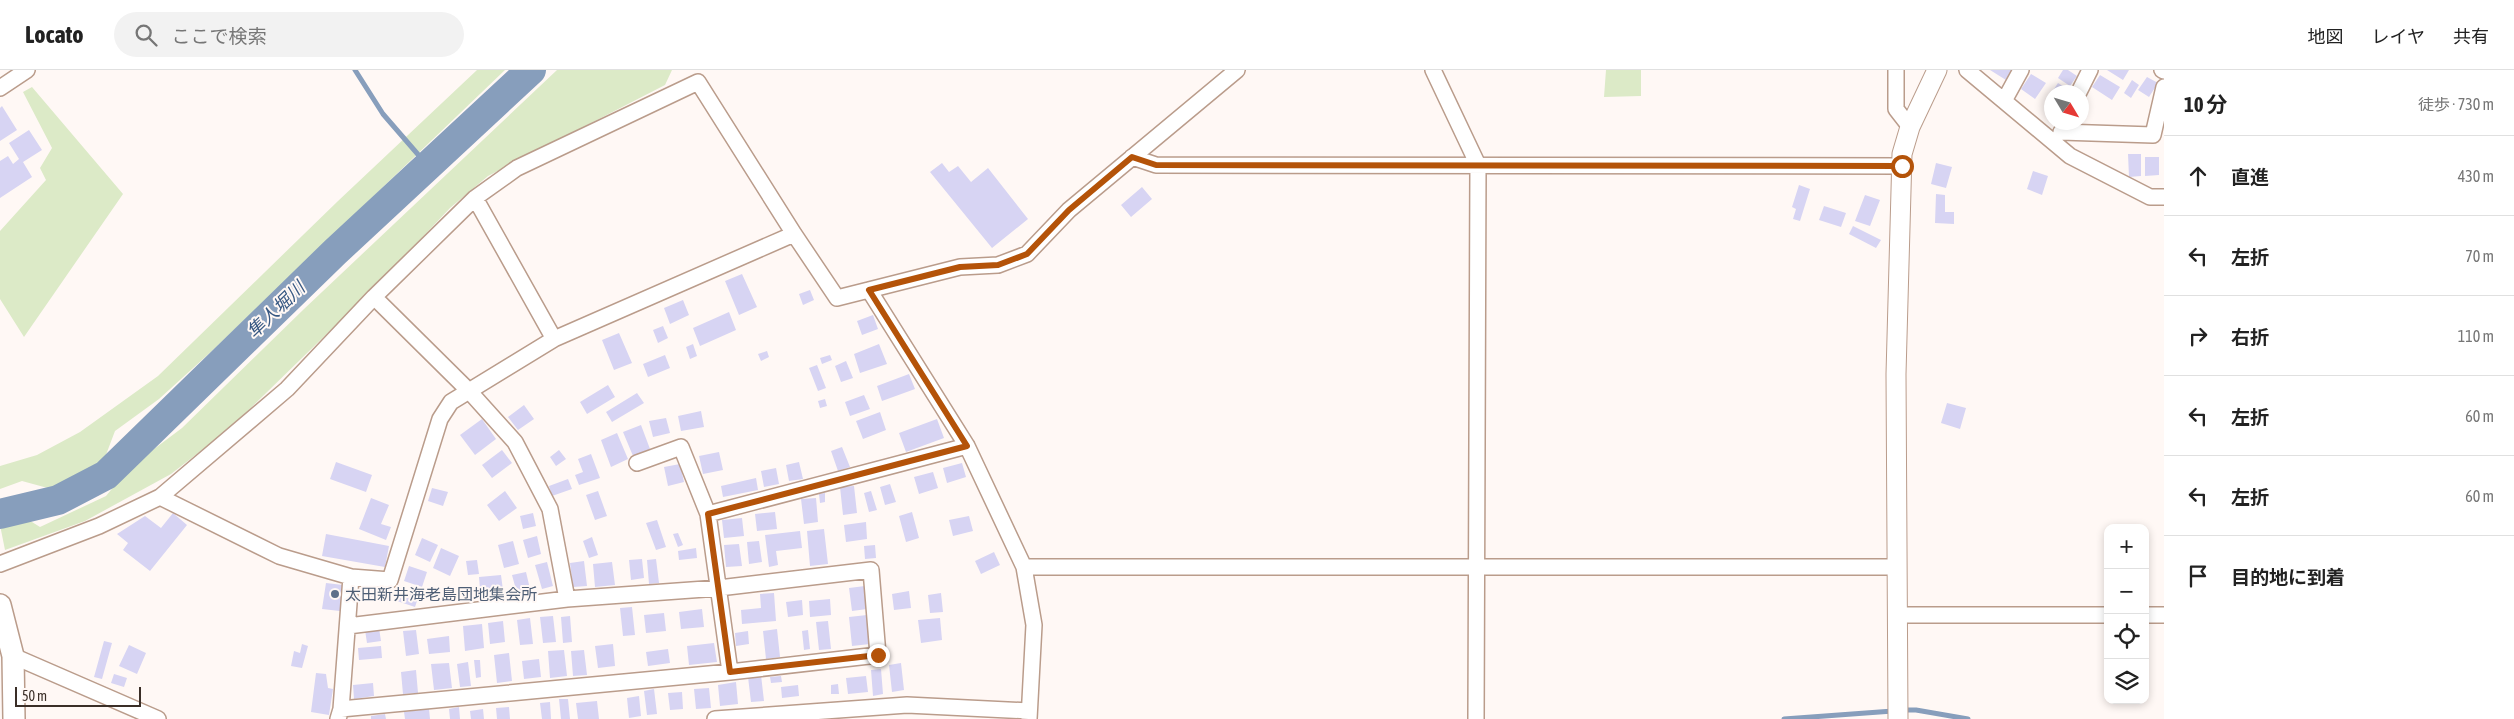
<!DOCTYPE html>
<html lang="ja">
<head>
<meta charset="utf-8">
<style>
	:root { --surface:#fff; --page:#f2f2f2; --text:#222; --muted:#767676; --line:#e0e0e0 }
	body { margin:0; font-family:"Asap Condensed","Noto Sans JP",sans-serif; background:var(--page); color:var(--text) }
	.controls { position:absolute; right:15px; bottom:15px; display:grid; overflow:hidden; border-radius:10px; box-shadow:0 2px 8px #0003 }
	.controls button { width:45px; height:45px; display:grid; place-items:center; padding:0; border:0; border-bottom:1px solid var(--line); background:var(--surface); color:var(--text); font:25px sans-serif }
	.compass { position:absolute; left:2044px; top:15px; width:45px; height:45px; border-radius:50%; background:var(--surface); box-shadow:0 2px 8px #0003; rotate:128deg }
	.scale { position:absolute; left:15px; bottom:12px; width:126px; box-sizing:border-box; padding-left:5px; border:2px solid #3a2e27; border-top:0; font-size:14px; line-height:18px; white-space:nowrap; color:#3a2e27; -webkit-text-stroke:4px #fff8f5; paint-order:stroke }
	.stop { position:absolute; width:15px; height:15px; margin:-11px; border:4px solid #b45309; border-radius:50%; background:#fff }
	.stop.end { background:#b45309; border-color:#fff; box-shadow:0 1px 5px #0008 }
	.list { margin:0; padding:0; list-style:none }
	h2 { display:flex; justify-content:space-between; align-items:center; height:65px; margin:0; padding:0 20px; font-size:21px }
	h2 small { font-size:16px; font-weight:400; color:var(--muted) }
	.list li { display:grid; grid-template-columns:32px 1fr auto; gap:15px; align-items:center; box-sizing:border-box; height:80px; padding:0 20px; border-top:1px solid var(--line) }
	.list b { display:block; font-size:19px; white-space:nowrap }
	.list em { font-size:16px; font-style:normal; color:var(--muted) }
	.icon { flex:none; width:28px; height:28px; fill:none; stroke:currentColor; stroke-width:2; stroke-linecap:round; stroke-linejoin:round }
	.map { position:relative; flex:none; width:2164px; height:649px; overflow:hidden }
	header { display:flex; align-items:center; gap:30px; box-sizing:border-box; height:70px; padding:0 25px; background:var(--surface); border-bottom:1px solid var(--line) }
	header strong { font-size:24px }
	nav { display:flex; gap:28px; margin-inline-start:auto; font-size:18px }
	.search { width:350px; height:45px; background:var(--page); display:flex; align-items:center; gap:12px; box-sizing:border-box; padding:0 18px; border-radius:28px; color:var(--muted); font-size:19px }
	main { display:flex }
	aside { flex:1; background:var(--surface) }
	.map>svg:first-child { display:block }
	.green { fill:#dceac7 }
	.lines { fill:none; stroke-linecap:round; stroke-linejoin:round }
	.stream { stroke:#879ebc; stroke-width:5 }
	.river { stroke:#879ebc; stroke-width:30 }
	.building { fill:#d7d4f3 }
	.minor-casing { stroke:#ba9c8b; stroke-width:18 }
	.tertiary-casing { stroke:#ba9c8b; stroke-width:21 }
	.secondary-casing { stroke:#ba9c8b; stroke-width:24 }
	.minor { stroke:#fff; stroke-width:15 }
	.tertiary { stroke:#fff; stroke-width:19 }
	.secondary { stroke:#fff; stroke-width:21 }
	.route { stroke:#b45309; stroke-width:6 }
	.service-dot { fill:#5c6f8a; stroke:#fff8f5; stroke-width:2 }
	.labels { text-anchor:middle; stroke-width:4; stroke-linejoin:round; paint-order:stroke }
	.service-label { font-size:16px; fill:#4e5e75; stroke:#fff8f5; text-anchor:start }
	.water-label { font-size:18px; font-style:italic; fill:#375883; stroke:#fff8f5 }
</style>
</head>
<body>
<header>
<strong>Locato</strong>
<div class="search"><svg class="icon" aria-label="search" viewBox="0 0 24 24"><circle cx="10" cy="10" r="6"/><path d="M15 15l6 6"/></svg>ここで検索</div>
<nav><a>地図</a><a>レイヤ</a><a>共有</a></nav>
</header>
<main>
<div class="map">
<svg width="2164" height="649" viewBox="0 0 2164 649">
	<rect width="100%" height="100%" fill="#fff8f5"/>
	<path class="green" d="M477,0H505L214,279L159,329L115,361L104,390L78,415L55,420L22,411L0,419V396L37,385L80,362L158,306L338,131Z
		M557,0H672L665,15L488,106L450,138L383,209L229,359L171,404L85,451L5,480L0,455L24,447L40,457L106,426L130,397L182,358L304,239Z
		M1606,0H1641V26L1604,27Z
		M32,17L123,124L24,267L0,229V161L46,110L40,98L52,78L23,22Z"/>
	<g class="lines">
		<path class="stream" d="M355,0L383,44L428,96
			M1902,640H1916L1968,649
			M1784,649L1893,641"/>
		<path class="river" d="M0,444L58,430L106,405L335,182L531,0"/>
	</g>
	<path class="building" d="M1990,0H2012L2006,10Z
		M2063,0H2068L2077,6L2070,16L2058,8Z
		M2107,0H2129L2123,10Z
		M2031,4L2046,13L2035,29L2021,19Z
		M2100,5L2120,17L2112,30L2092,17Z
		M2147,7L2158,13L2149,27L2138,20Z
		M2132,10L2139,15L2131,28L2124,23Z
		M2058,13L2069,20L2068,22H2052Z
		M2,36L17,60L0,71V38Z
		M29,60L42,80L23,92L32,107L0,128V91L8,86L13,94L19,89L9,73Z
		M2128,84H2141V106L2129,107Z
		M2145,87H2159V105L2145,106Z
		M942,93L949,102L958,96L971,112L988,98L1028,149L992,178L930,102Z
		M1936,93L1952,97L1946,118L1931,114Z
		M2033,101L2048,106L2042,125L2027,119Z
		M1799,115L1810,119L1800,151L1793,149L1796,139L1792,137Z
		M1142,117L1152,129L1131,147L1121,135Z
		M1936,124L1945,125V142H1954V154L1935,153Z
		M1865,125L1880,130L1870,156L1855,151Z
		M1824,136L1846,143L1841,157L1819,150Z
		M1853,156L1881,170L1876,178L1849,164Z
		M742,204L757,237L739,245L725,211Z
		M810,220L814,230L803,235L799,224Z
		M683,230L689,245L670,254L664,238Z
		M729,242L736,260L700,276L693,258Z
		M873,245L878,259L862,265L857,251Z
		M663,256L668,268L658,273L653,260Z
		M619,263L632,293L614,300L602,270Z
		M693,274L697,286L690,289L686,277Z
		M879,274L887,294L860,303L854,284Z
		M767,281L769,287L761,291L758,284Z
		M665,285L670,298L648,307L643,294Z
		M830,285L832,290L822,294L820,288Z
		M846,291L853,308L841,312L835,296Z
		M817,295L826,318L818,321L809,298Z
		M909,304L915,319L882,331L877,316Z
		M608,315L615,327L587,344L580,332Z
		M637,323L644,333L612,352L606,342Z
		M864,325L870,339L850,346L845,332Z
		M825,329L827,336L820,338L818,331Z
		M1947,333L1966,338L1960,359L1941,353Z
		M524,335L534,349L518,360L508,347Z
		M701,341L704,357L681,361L678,346Z
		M880,342L886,360L863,369L856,351Z
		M666,348L670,363L653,367L649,351Z
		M482,349L496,369L475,385L460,365Z
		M937,349L944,368L906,382L899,363Z
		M641,355L650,379L633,386L623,362Z
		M617,363L628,389L611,397L601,370Z
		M842,377L850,397L838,401L831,381Z
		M502,380L512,393L492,408L482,395Z
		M559,380L566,389L556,396L550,387Z
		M719,382L723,400L703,404L699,386Z
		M591,384L600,408L579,415L575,405L583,402L578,389Z
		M336,392L372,405L366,422L330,409Z
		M799,392L803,409L789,411L786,395Z
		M962,393L966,407L947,413L943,398Z
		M680,394L684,412L668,416L664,397Z
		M776,398L779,414L764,417L761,401Z
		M933,402L938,418L919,424L914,407Z
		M756,408L758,420L723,427L721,416Z
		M568,409L572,419L552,426L549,416Z
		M890,414L896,432L885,435L880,417Z
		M854,416L857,443L843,445L840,417Z
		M432,418L448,422L443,436L428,431Z
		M505,421L517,438L499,451L487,435Z
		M598,421L607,446L595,450L586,425Z
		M871,421L877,440L869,442L864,423Z
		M825,423V432L820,433L819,424Z
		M371,428L389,435L381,454L391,457L386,470L359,459Z
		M816,428L818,452L804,454L801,429Z
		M775,442L777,459L757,461L755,444Z
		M912,442L919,468L906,472L899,446Z
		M173,443L187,455L150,501L123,480L128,473L117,464L145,446L161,458Z
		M533,443L536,456L523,459L520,446Z
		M969,446L973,461L953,466L949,450Z
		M742,448L744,466L724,468L722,450Z
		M657,450L666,477L656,480L646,453Z
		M866,452L867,469L846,472L844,455Z
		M824,459L828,494L810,496L807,461Z
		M800,461L802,478L776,481L778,495L769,497L765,465Z
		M678,463L683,475L678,477L673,464Z
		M326,464L389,476L385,497L322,486Z
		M537,466L541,484L528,488L523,470Z
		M592,467L598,485L589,488L583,471Z
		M422,468L438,475L430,492L415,485Z
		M513,471L519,494L504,498L498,475Z
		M759,471L762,492L749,494L747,472Z
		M739,474L742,496L726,497L724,475Z
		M875,475L876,488L865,489L864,476Z
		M441,478L459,486L450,506L433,498Z
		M696,478L697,488L679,490L678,481Z
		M994,482L1000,495L981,504L975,491Z
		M642,489L644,508L631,510L629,490Z
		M656,489L659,513L649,514L647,490Z
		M477,490L479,504L468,505L466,491Z
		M584,491L587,516L573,517L570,493Z
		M547,492L553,516L542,519L535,495Z
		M612,492L615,515L595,517L593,494Z
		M409,496L427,502L422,517L404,511Z
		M526,502L531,523L518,527L512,505Z
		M501,505L504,528L481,531L479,507Z
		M326,513L343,515L340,541L322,539Z
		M865,516L867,539L852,541L849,518Z
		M363,517L386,524L384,531L360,524Z
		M401,519L419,525L415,537L397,531Z
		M909,521L911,538L894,540L892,524Z
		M774,523L776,551L742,554L741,540L761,538L760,524Z
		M941,523L943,542L930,543L928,525Z
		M830,529L831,545L810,547L809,531Z
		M802,530L803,545L788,547L786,532Z
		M632,537L635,565L623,566L620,538Z
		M702,539L704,557L681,559L679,542Z
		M664,543L666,561L646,563L644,545Z
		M867,545L870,574L852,576L849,547Z
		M553,546L556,572L543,573L540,547Z
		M570,546L572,572L563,573L561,547Z
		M530,548L533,574L520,575L517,550Z
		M940,548L942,570L921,573L918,550Z
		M503,551L505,572L490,574L488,553Z
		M828,551L831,579L819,580L816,552Z
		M482,554L484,578L465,581L463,556Z
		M379,558L381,571L367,573L365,560Z
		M777,559L780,587L766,589L763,561Z
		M416,560L419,584L406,586L403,561Z
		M808,560L810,579L804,580L802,561Z
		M748,561L749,574L736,576L735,563Z
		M449,566L450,582L429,584L427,569Z
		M104,571L112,573L102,609L94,607Z
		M714,573L717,592L689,595L687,576Z
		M302,574L308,576L302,598L291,596L294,581L300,583Z
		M613,574L615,596L598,598L595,576Z
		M129,575L146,583L137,604L119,596Z
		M381,576L382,588L359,590L358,578Z
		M668,579L670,593L648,596L646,582Z
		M564,580L567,606L550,608L548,581Z
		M584,580L587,605L573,606L571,581Z
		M509,583L512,611L497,613L494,585Z
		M539,589L541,607L524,609L522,591Z
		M474,590H480L481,607L476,608Z
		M468,592L471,616L460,617L457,594Z
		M449,593L452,618L434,620L431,594Z
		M901,593L904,620L892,622L889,595Z
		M881,599L883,624L873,626L871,600Z
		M416,600L418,623L403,624L401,602Z
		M316,603L326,604L328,618L333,619L329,645L311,642Z
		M114,604L127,608L124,617L111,613Z
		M761,605L764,631L751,632L748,607Z
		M781,606L782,612L771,613L770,607Z
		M866,606L868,622L848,624L846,608Z
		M736,612L738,634L720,636L718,615Z
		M373,613L374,626L354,629L353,615Z
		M838,614L839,624H831V615Z
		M798,615L799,626L782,628L781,617Z
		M709,618L711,638L696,639L694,619Z
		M654,619L657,644L647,645L644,621Z
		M682,622L683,639L670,640L668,623Z
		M639,626L641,646L629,648L627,628Z
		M559,629H568L570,649H561Z
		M597,631L599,649H578L576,633Z
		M550,632L551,649H542L540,633Z
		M459,637L460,649H450L449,639Z
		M509,637L510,649H497L496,638Z
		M429,639L430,649H405L404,642Z
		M483,639L484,649H471L470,641Z
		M385,644L386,649H371V646Z"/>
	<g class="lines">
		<defs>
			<path id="minor" d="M1433,0L1478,95L1476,649
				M1896,0V39L1910,57
				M1967,0L2070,86L2150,127H2164
				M2162,0L2164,1
				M0,18L27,0
				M2079,22L2090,0
				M2004,31L2021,0
				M2061,62L2153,65L2164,17
				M1132,87L1156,95L1902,96
				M475,128L554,269
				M869,220L967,376L1024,497L1034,555L1029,649
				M374,227L470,322L515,372L550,439L567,529
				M637,393L681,377L708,444
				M160,427L279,486L351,507L341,639
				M0,494L99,456L160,427L287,319L374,227L475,128L517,98L698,12L794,164L837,228L960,197L998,195L1027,184L1069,140L1237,0
				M1024,497H1897
				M351,507L390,510L440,349L451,332L554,269L794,164
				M1898,545H2108
				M2145,545H2164
				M13,586L158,649
				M730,602L708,444L967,376
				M338,649L341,639L730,602L878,585L871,500L719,518L567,529L348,556
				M715,649L907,635L1029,641"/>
			<path id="tertiary" d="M1898,649L1896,304L1902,84L1910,57L1937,0"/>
			<path id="secondary" d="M0,535L13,586L14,649"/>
		</defs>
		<use href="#minor" class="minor-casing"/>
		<use href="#tertiary" class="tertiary-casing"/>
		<use href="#secondary" class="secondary-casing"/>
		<use href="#minor" class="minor"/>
		<use href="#tertiary" class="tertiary"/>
		<use href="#secondary" class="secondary"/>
	</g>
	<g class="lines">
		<path class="route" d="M878,585L730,602L708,444L967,376L869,220L960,197L998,195L1027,184L1069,140L1132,87L1156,95L1902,96"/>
	</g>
	<circle class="service-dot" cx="335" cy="524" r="5"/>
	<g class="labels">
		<g class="service-label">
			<text x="345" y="530">太田新井海老島団地集会所</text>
		</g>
		<g class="water-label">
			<text transform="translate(276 240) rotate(-44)" y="6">隼人堀川</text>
		</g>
	</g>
</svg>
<div class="controls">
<button>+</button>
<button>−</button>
<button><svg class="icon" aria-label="locate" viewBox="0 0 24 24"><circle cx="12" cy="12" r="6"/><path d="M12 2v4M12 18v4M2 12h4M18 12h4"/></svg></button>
<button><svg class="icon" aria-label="layers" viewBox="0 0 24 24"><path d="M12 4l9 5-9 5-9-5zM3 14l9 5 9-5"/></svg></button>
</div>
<svg class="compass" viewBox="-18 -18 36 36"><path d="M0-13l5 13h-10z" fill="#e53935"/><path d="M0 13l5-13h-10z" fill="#767676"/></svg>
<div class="scale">50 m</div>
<div class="stop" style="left:1902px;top:96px"></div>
<div class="stop end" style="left:878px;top:585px"></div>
</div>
<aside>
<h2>10 分<small>徒歩 · 730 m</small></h2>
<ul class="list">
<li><svg class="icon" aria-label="ahead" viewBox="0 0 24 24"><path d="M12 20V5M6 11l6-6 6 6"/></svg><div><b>直進</b></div><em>430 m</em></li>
<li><svg class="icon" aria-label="left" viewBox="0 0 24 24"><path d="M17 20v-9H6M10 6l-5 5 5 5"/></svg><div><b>左折</b></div><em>70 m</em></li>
<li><svg class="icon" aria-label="right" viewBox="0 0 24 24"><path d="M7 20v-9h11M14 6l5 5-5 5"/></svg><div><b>右折</b></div><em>110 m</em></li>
<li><svg class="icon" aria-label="left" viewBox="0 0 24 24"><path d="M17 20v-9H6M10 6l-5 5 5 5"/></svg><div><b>左折</b></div><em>60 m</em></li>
<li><svg class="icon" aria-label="left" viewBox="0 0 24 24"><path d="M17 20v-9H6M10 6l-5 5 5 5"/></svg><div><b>左折</b></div><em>60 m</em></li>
<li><svg class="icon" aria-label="arrive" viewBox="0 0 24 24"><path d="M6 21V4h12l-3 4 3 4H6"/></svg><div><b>目的地に到着</b></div></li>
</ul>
</aside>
</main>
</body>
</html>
